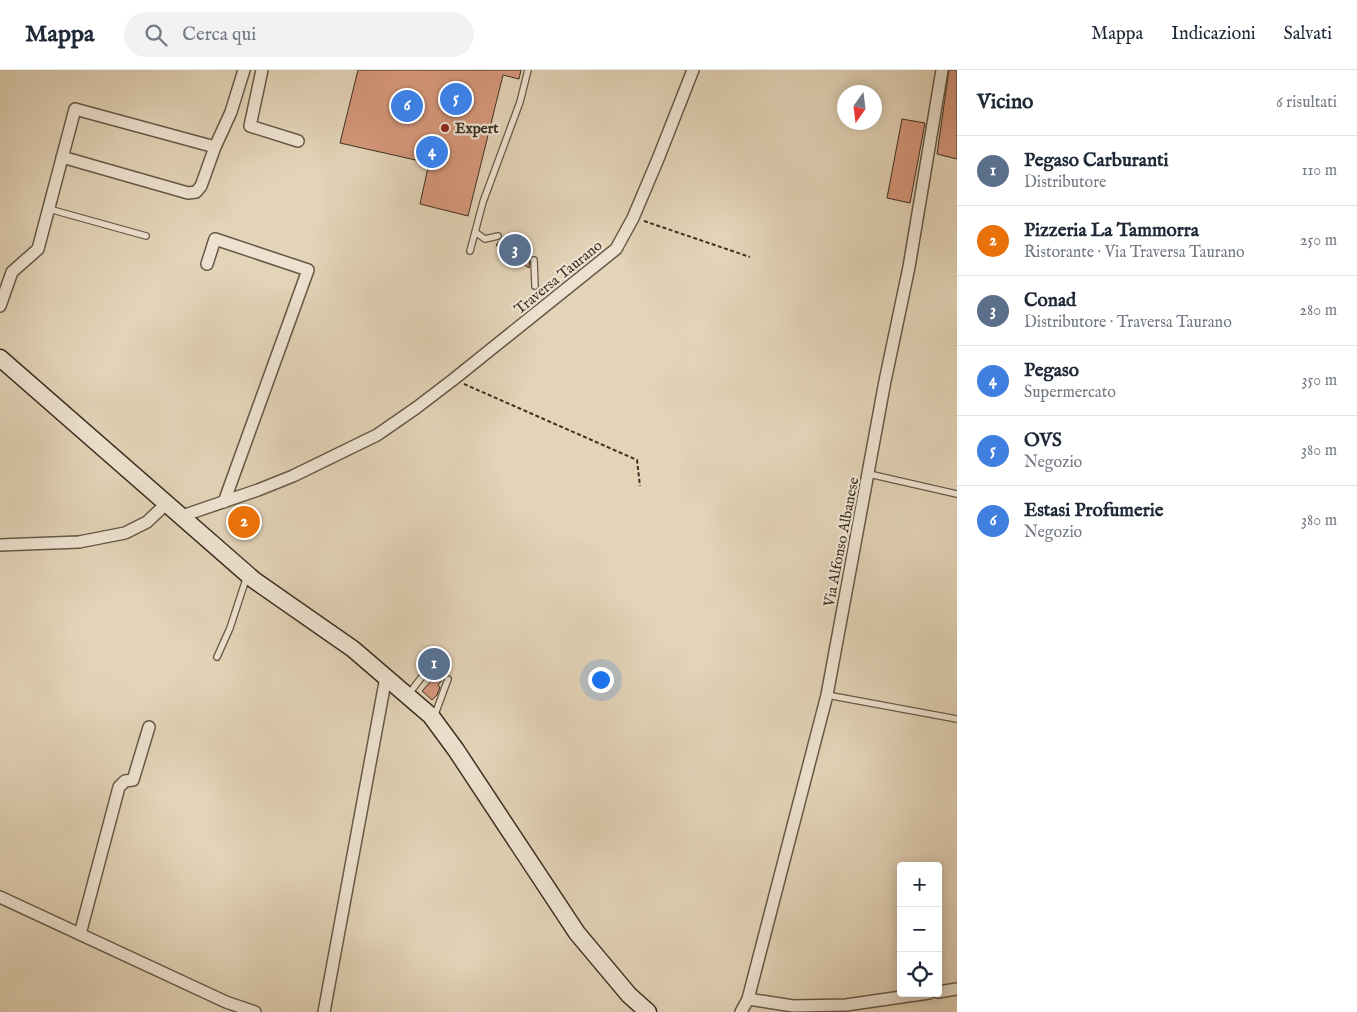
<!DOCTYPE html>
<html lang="it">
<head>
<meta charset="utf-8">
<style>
	:root { --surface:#fff; --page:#f2f2f3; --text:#1f2937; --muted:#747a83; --line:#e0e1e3; --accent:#8f2418 }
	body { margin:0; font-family:"IM FELL English",serif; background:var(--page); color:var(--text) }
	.controls { position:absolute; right:15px; bottom:15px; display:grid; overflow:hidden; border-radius:5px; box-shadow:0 2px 12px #0003 }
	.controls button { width:45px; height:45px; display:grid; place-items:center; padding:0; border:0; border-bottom:1px solid var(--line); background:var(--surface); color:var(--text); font:25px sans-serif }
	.compass { position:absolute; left:837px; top:15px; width:45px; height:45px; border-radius:50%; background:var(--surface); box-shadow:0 2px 12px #0003; rotate:194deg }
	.you { position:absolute; left:600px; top:609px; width:18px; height:18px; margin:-12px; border:4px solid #fff; border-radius:50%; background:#1a73e8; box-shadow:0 0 0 8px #1a73e833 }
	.badge { display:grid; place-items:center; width:32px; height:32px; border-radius:50%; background:var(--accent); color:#fff; font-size:16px; font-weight:700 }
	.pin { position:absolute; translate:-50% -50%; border:2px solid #fff; box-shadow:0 1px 5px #0006 }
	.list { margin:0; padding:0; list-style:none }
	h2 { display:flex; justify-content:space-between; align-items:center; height:65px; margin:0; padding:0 20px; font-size:21px }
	h2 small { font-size:16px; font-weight:400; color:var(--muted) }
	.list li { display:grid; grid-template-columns:32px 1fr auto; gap:15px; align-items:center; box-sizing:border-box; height:70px; padding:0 20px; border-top:1px solid var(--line) }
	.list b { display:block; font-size:19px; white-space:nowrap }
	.list p { margin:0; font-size:16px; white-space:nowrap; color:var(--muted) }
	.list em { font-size:16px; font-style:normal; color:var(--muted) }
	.icon { flex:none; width:28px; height:28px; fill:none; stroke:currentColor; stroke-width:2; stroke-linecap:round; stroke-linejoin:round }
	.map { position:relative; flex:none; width:957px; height:942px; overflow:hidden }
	header { display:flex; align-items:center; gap:30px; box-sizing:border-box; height:70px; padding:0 25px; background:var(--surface); border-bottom:1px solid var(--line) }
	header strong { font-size:24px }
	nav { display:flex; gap:28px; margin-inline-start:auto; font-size:18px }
	.search { width:350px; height:45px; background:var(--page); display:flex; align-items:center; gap:12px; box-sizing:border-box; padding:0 18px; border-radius:28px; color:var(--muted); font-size:19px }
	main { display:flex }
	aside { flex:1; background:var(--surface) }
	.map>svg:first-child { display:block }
	.building { fill:#d5977a; stroke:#3c3022 }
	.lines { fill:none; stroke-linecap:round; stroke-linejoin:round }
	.lane-casing { stroke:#665947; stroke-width:8 }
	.street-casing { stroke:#665947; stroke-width:14 }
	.secondary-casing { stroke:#3c3022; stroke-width:19 }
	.path { stroke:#3c3022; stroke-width:2; stroke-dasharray:4 2.5; stroke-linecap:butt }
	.lane { stroke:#ede2d0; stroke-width:5.5 }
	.street { stroke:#ede2d0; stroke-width:11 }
	.secondary { stroke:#ede2d0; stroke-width:16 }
	.poi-dot { fill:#8f2418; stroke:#ede2d0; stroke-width:2 }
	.labels { text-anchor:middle; stroke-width:4.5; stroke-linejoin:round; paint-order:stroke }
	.poi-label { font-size:15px; font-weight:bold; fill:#3c3022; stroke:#ede2d0; text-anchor:start }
	.street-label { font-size:15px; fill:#3c3022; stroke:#ede2d0 }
</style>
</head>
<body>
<header>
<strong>Mappa</strong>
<div class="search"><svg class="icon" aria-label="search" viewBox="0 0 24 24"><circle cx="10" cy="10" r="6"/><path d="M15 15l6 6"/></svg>Cerca qui</div>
<nav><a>Mappa</a><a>Indicazioni</a><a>Salvati</a></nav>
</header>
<main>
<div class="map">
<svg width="957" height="942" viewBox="0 0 957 942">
	<rect width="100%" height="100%" fill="#e3d3b7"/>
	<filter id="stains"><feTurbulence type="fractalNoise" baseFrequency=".004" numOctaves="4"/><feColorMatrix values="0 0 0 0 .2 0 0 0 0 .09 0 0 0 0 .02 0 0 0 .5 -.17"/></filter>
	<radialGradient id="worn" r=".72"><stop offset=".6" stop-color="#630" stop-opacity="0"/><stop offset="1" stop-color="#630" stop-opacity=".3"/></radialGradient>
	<path class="building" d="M358,0H521L519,9L503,5L468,146L420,134L429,93L340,73Z
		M949,0H957V89L937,84Z
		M902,49L925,53L910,133L887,128Z
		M504,166L532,186L530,188L529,198L496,175Z
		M255,442L257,457L234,462L230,448Z
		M437,595L448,604L445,606L438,615L440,617L437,625L432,630L422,621L432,610L428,606Z"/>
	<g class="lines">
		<defs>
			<path id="lane" d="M49,139L146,166
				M475,162L485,169L498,166
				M470,181L483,132L520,32L528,0
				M534,190L535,216
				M869,404L957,424
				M217,587L230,558L247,506
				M407,623L411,621L431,595
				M827,625L957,649
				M434,647L448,609"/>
			<path id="street" d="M262,0L250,56L298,71
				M62,87L188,123L196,122L201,116L215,77L231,42L244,0
				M207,194L215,169L308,200L224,432
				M0,236L12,202L38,179L75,39L215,77
				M182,446L258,420L293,406L377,365L416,338L454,309L616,179L633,148L658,89L693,0
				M0,475L79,472L125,463L147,452L167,433
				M0,827L226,932L255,942
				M80,864L119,717L125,711L133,710L149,657
				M938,922L957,919
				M748,929L793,936L846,935L929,923
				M324,942L386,607
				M741,942L748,929L827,625L885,311L909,197L942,0"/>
			<path id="secondary" d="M0,288L254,510L353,579L431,646L456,680L577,863L629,925L648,942"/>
		</defs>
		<use href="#lane" class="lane-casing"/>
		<use href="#street" class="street-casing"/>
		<use href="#secondary" class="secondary-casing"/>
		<path class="path" d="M644,151L750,187
			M464,314L637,390L640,416"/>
		<use href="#lane" class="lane"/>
		<use href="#street" class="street"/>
		<use href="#secondary" class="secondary"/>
	</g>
	<circle class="poi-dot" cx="445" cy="58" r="5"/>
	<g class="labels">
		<g class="poi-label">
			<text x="455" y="63">Expert</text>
		</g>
		<g class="street-label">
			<text transform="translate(558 207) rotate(-39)" y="5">Traversa Taurano</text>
			<text transform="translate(841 472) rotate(-79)" y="5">Via Alfonso Albanese</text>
		</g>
	</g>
	<rect width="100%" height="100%" filter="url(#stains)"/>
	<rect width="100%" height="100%" fill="url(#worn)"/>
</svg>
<div class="controls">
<button>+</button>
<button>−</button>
<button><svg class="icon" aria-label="locate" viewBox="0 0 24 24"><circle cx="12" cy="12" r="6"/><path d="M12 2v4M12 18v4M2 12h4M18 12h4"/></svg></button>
</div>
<svg class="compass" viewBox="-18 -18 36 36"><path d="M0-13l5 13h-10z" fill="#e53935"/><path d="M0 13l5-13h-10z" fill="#747a83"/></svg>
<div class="you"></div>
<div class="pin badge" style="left:434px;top:594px;background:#5c6f8a">1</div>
<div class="pin badge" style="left:244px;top:452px;background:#e8710a">2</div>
<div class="pin badge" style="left:515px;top:180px;background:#5c6f8a">3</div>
<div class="pin badge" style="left:432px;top:82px;background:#3f7fe0">4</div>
<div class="pin badge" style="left:456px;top:29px;background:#3f7fe0">5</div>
<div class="pin badge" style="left:407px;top:36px;background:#3f7fe0">6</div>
</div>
<aside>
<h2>Vicino<small>6 risultati</small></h2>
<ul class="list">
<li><span class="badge" style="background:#5c6f8a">1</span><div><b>Pegaso Carburanti</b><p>Distributore</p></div><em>110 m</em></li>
<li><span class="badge" style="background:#e8710a">2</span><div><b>Pizzeria La Tammorra</b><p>Ristorante · Via Traversa Taurano</p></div><em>250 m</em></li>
<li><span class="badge" style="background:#5c6f8a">3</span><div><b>Conad</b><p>Distributore · Traversa Taurano</p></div><em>280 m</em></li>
<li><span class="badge" style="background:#3f7fe0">4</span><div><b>Pegaso</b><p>Supermercato</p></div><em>350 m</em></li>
<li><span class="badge" style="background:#3f7fe0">5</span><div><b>OVS</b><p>Negozio</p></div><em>380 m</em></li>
<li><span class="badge" style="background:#3f7fe0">6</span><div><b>Estasi Profumerie</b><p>Negozio</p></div><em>380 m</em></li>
</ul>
</aside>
</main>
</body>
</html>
